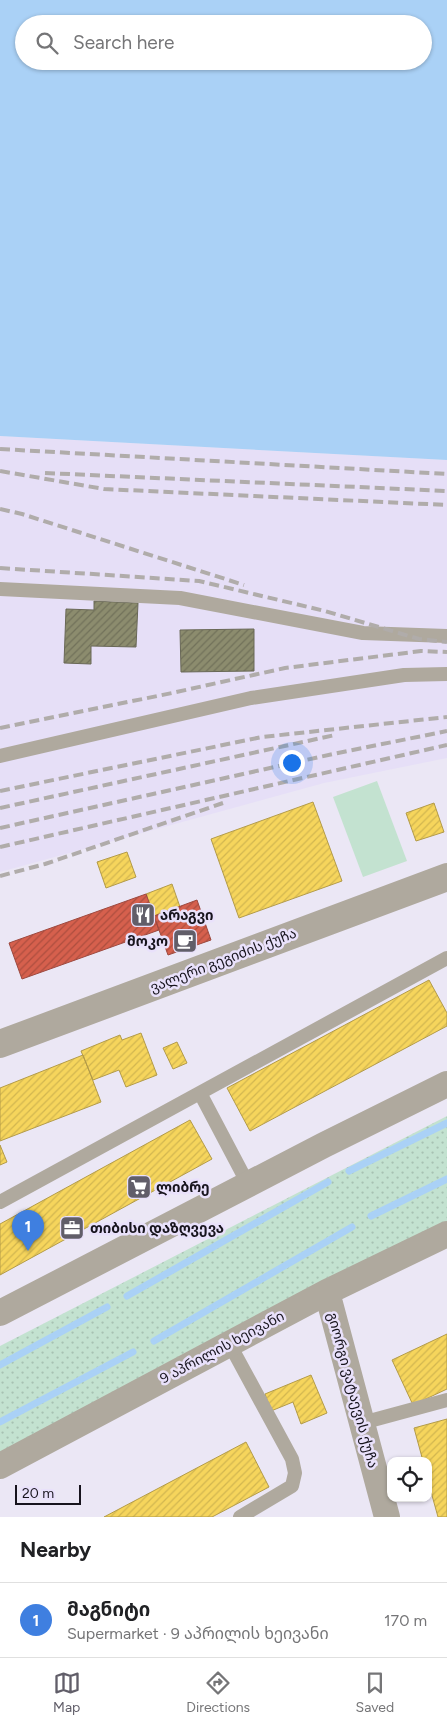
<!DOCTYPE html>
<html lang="en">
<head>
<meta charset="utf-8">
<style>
	:root { --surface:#fff; --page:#f6f6f6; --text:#202124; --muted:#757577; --line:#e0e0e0; --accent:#615e69 }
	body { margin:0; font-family:Figtree,"Noto Sans Georgian",sans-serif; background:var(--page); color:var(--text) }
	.controls { position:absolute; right:15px; bottom:15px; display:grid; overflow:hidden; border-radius:10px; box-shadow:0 1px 4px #0004 }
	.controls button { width:45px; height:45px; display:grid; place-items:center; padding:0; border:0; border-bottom:1px solid var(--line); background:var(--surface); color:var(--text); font:25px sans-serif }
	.scale { position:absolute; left:15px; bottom:12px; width:66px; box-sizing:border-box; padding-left:5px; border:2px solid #17141d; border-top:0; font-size:14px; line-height:18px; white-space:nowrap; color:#17141d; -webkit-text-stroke:4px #e9e1fb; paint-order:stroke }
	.you { position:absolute; left:291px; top:762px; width:18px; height:18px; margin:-12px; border:4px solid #fff; border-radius:50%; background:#1a73e8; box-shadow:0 0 0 8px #1a73e833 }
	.badge { display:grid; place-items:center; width:32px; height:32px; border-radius:50%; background:var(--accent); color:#fff; font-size:16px; font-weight:700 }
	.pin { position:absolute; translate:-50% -41px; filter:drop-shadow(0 1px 2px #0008) }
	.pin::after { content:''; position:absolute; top:26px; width:18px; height:15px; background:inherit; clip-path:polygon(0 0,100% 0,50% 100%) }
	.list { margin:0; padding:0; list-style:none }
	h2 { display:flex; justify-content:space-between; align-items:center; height:65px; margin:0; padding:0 20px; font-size:21px }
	h2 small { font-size:16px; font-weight:400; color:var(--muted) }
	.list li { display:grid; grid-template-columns:32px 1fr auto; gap:15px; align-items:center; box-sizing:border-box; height:75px; padding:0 20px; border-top:1px solid var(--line) }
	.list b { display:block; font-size:19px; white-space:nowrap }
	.list p { margin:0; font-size:16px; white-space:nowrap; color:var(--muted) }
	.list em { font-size:16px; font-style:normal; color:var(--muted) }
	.icon { flex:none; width:28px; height:28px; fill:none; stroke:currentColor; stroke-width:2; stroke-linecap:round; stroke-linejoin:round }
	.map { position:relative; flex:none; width:447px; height:1517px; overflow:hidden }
	.search { position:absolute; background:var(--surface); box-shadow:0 1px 4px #0004; left:15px; right:15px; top:15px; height:55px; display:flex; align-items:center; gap:12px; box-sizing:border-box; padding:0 18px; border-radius:28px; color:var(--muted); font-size:19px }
	.sheet { height:140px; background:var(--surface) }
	nav { display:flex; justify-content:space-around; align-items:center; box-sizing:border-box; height:70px; border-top:1px solid var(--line); background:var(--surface); font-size:14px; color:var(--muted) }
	nav a { display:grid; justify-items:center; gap:2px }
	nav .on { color:var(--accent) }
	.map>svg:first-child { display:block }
	.built { fill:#e6dff7 }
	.grass { fill:url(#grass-dots) }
	.garden { fill:#c3e2d0 }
	.water { fill:#aad1f6; fill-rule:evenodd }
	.homes { fill:url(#homes-hatch); stroke:#b39b49 }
	.shops { fill:url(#shops-hatch); stroke:#9d493f }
	.industry { fill:url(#industry-hatch); stroke:#696856 }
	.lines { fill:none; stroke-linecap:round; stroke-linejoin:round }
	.stream { stroke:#aad1f6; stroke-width:7 }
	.service { stroke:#afa99e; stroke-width:14 }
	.minor { stroke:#afa99e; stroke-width:26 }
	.tertiary { stroke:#afa99e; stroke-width:28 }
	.rail { stroke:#b0acaa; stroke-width:4; stroke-dasharray:10 5; stroke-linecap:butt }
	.labels { text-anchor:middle; stroke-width:5; stroke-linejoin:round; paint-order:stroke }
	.poi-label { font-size:14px; font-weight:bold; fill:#17141d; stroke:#e9e1fb; text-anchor:start }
	.street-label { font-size:14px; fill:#17141d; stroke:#e9e1fb }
</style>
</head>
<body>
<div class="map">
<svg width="447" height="1517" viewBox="0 0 447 1517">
	<defs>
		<pattern id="grass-dots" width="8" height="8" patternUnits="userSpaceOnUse" patternTransform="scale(1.25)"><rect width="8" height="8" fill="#c3e2d0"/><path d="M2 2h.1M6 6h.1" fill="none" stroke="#a7c1b2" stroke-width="1.8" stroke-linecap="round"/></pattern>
		<pattern id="homes-hatch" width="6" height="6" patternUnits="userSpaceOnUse" patternTransform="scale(1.25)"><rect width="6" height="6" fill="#f6d55c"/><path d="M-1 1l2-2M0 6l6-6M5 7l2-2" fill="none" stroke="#d2b650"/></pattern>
		<pattern id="shops-hatch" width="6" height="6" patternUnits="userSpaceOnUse" patternTransform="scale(1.25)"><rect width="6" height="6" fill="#d6604d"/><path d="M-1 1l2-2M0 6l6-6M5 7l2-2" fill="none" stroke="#ad4e3f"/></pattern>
		<pattern id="industry-hatch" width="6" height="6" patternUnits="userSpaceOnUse" patternTransform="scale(1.25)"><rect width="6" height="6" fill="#8c8c6e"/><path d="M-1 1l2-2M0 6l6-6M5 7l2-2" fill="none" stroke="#71715a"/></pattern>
	</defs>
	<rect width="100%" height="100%" fill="#ebe7f5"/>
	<path class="built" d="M0,436L447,460V758L324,783L0,872Z"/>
	<path class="grass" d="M447,1116V1226L0,1453V1346Z"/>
	<path class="garden" d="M377,781L407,861L363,877L333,797Z"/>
	<path class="water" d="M0,0H447V460L0,436ZM24,24H423V61H24Z"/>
	<path class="homes" d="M313,802L342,881L239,918L211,839Z
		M434,803L444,832L416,841L406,813Z
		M127,852L136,877L106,888L97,862Z
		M172,884L180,907L154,916L146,894Z
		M429,980L447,1013V1026L250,1131L227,1088Z
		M141,1033L157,1075L126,1087L119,1070L93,1080L81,1051L120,1035L122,1040Z
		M177,1042L187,1063L173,1069L163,1048Z
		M83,1055L101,1102L0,1141V1088Z
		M190,1120L212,1159L0,1275V1224Z
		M0,1145L7,1162L0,1165Z
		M447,1334V1389L413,1405L392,1360Z
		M311,1375L327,1413L301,1424L293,1402L271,1411L265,1394Z
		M447,1419V1517H438L428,1481V1461H423L414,1428Z
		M246,1442L269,1487L212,1517H104Z"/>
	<path class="shops" d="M146,894L159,930L22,979L9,943Z
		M197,900L211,940L168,955L154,916Z"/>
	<path class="industry" d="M94,601L138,603L136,647L91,646V664L64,663L66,609L94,610Z
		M254,629V671L181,672L180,630Z"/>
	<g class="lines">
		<path class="stream" d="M349,1171L447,1123
			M371,1216L447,1179
			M127,1296L328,1182
			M154,1341L352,1227
			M0,1365L107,1307
			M0,1422L133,1352"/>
		<path class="service" d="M0,589L180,598L363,633L447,636
			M0,756L251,698L404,675L447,674
			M200,1093L248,1184
			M0,1202L447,958
			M229,1343L292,1459L295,1473L292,1486L240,1517
			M362,1423L447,1400"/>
		<path class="minor" d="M327,1292L387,1517
			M0,1313L324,1145L447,1084
			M0,1466L327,1292L447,1234"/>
		<path class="tertiary" d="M0,1044L447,877"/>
		<path class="rail" d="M0,449L447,474
			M0,471L104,489L447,505
			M45,473L447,491
			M0,509L22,514L244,585
			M0,568L199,581L325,611L419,639L447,642
			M0,728L172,693L285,668L421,651L447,652
			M0,791L262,737L447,717
			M0,808L335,735
			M0,828L333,754L447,731
			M0,847L447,745
			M0,876L45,864L223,803"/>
	</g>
	<defs>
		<symbol id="restaurant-square" viewBox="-11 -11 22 22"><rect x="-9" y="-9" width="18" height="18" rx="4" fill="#615e69" stroke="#e9e1fb"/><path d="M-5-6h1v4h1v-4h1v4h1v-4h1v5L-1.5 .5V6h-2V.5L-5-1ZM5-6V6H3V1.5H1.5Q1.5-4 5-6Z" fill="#fff"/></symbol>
		<symbol id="cafe-square" viewBox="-11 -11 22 22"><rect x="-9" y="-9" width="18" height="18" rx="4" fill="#615e69" stroke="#e9e1fb"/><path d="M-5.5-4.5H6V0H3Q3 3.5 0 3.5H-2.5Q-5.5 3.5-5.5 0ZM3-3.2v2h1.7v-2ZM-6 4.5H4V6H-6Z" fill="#fff"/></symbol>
		<symbol id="supermarket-square" viewBox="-11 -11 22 22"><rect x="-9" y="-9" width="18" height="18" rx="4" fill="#615e69" stroke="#e9e1fb"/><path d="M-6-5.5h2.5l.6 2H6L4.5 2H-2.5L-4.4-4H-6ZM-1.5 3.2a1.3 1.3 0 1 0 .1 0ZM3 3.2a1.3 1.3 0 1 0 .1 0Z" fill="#fff"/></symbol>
		<symbol id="office-square" viewBox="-11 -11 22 22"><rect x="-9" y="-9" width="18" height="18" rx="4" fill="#615e69" stroke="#e9e1fb"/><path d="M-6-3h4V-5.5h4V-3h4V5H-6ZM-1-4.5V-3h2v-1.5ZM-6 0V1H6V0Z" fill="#fff"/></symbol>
	</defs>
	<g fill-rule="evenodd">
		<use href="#restaurant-square" x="129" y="901" width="28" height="28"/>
		<use href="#cafe-square" x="171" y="927" width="28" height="28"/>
		<use href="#supermarket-square" x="125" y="1173" width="28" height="28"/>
		<use href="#office-square" x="58" y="1214" width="28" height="28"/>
	</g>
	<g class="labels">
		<g class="poi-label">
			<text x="160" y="920">არაგვი</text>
			<text x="168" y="946" text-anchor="end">მოკო</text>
			<text x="156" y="1192">ლიბრე</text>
			<text x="90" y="1233">თიბისი დაზღვევა</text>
		</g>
		<g class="street-label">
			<text transform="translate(223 960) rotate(-21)" y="5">ვალერი გეგიძის ქუჩა</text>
			<text transform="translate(222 1347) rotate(-28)" y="5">9 აპრილის ხეივანი</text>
			<text transform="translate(353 1390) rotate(75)" y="5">გიორგი ვატაევის ქუჩა</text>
		</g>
	</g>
</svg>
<div class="controls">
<button><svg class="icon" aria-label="locate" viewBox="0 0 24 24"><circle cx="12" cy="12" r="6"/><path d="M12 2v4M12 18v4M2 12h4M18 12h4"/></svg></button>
</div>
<div class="scale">20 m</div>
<div class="you"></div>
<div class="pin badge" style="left:28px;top:1251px;background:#3f7fe0">1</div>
<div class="search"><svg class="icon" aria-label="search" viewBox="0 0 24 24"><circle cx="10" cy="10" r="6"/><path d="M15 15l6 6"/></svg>Search here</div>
</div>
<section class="sheet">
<h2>Nearby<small></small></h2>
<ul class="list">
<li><span class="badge" style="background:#3f7fe0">1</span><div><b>მაგნიტი</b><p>Supermarket · 9 აპრილის ხეივანი</p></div><em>170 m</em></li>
</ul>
</section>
<nav>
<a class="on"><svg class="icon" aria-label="map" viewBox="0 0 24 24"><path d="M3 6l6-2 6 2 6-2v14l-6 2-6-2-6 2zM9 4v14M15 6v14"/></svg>Map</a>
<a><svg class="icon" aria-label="directions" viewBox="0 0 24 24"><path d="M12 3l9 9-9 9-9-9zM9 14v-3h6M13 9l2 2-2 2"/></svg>Directions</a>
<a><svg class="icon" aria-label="saved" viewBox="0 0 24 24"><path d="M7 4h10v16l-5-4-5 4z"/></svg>Saved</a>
</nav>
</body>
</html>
